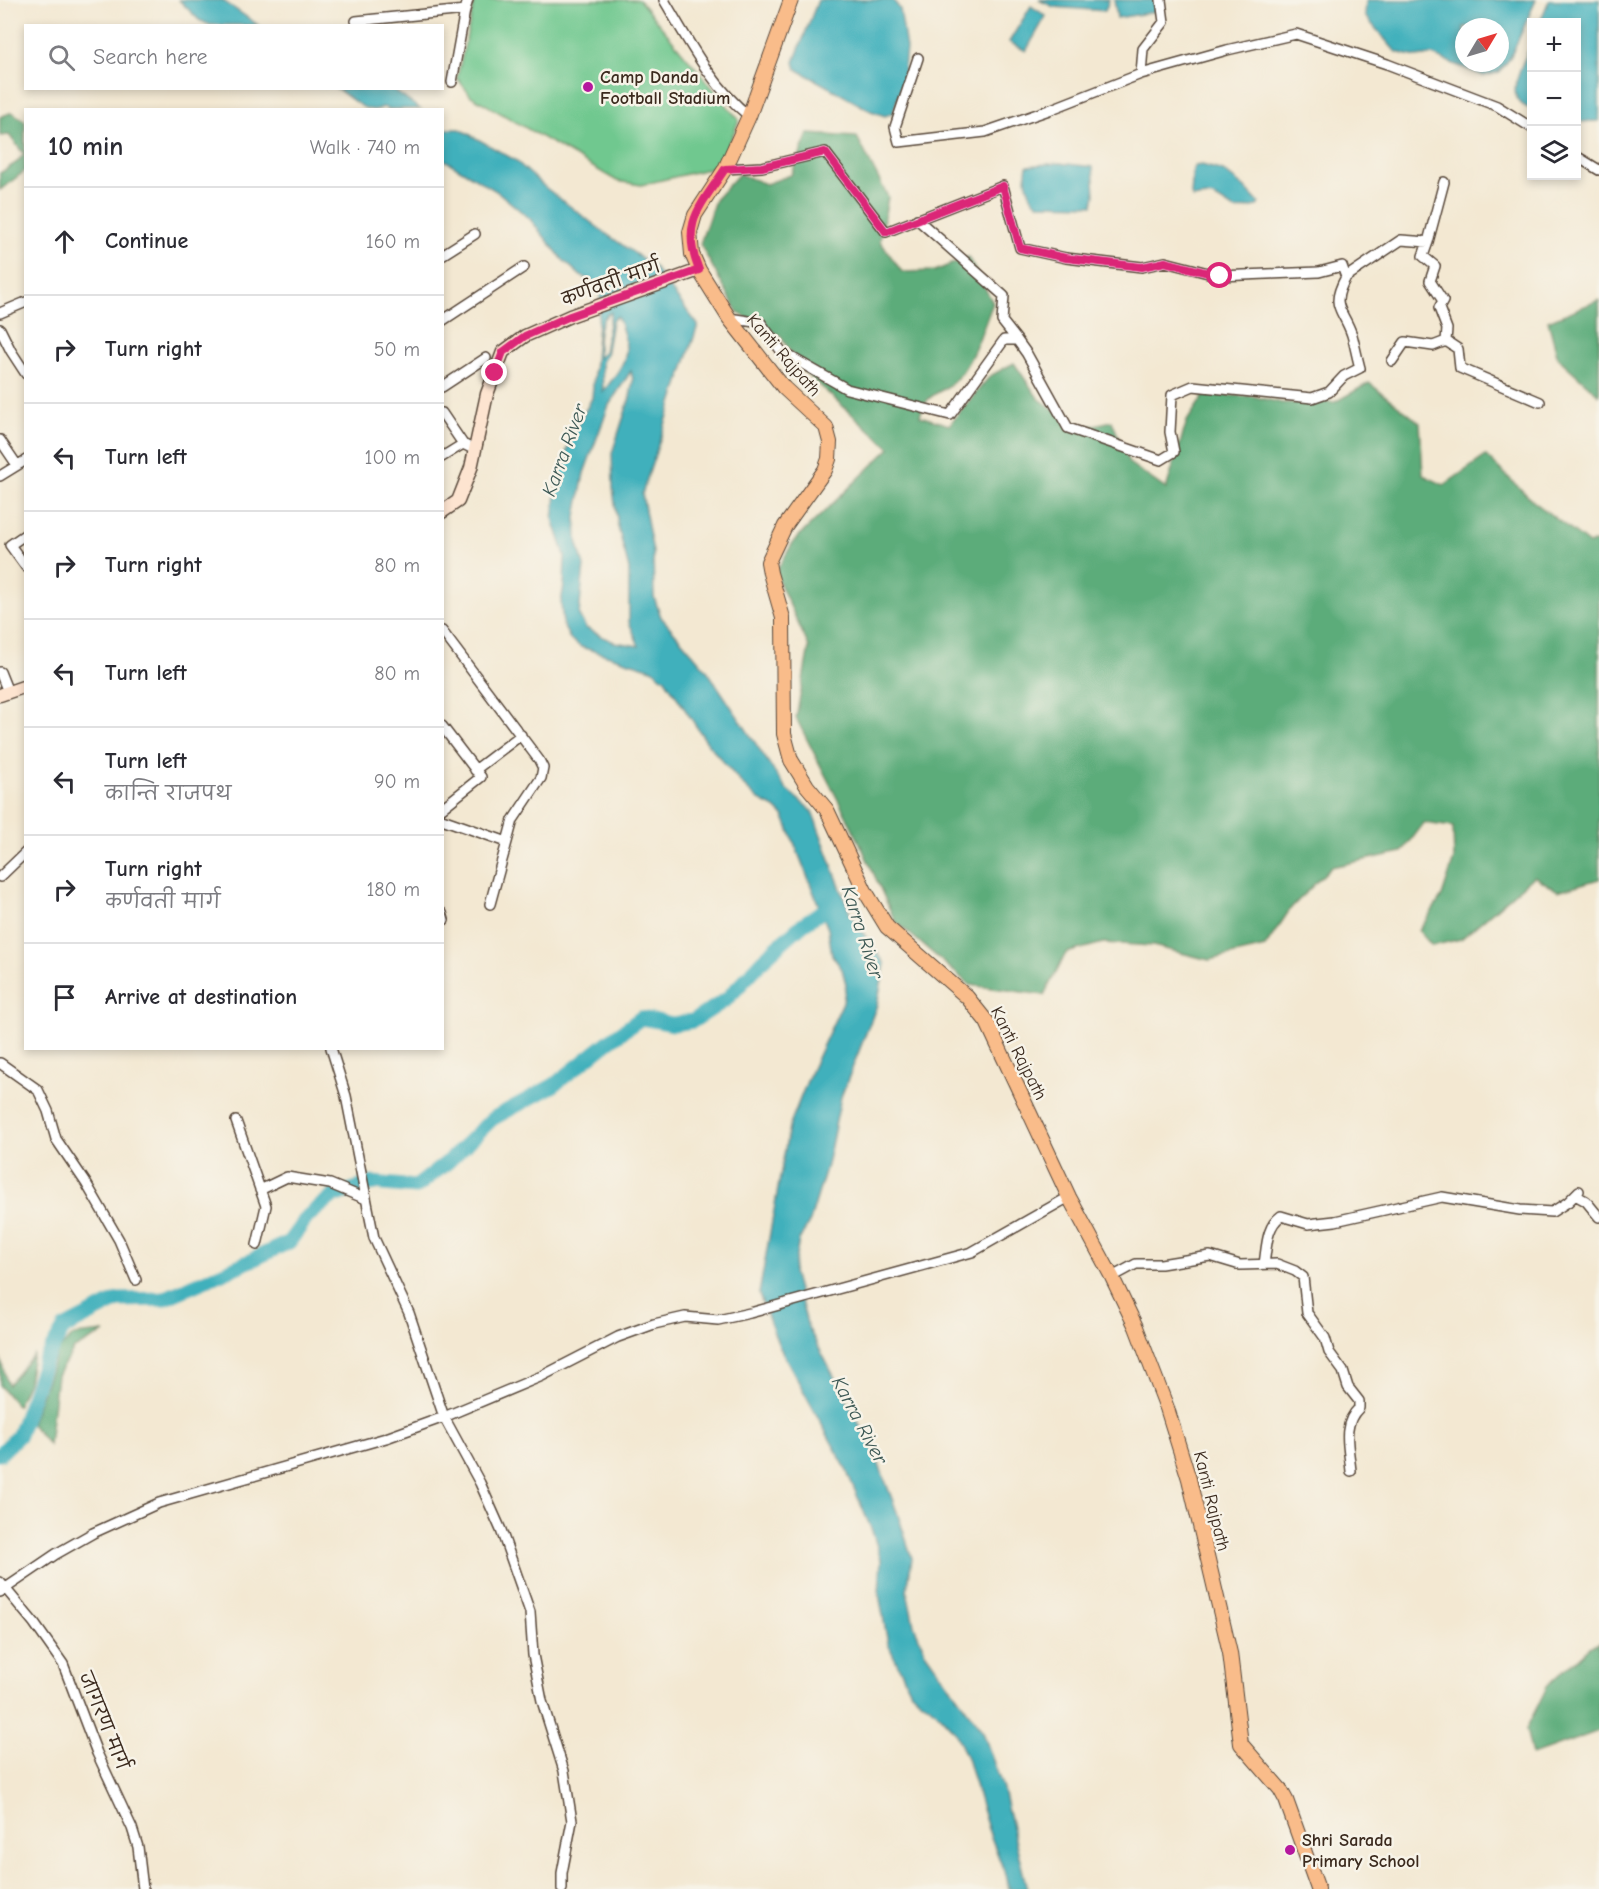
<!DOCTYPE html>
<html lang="en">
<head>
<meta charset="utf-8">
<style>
	:root { --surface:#fff; --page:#f2f2f3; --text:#2b2b33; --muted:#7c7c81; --line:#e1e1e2 }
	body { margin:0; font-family:"Comic Neue","Playpen Sans Deva",sans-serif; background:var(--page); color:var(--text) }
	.controls { position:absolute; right:18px; top:18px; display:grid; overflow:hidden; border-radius:0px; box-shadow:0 3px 9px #0003 }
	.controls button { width:54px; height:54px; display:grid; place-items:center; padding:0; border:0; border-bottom:2px solid var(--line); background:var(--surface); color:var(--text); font:30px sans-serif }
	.compass { position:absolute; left:1455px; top:18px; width:54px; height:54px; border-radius:50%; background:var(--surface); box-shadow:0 3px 9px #0003; rotate:52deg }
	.stop { position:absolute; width:18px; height:18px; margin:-14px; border:4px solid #db2777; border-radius:50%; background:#fff }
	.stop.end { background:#db2777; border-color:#fff; box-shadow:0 2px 6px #0008 }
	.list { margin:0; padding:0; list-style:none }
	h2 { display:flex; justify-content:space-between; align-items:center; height:78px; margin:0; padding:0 24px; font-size:26px }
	h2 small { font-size:20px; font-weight:400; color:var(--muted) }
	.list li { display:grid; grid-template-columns:39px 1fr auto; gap:18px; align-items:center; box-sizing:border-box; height:108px; padding:0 24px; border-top:2px solid var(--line) }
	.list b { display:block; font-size:22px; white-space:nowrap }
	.list p { margin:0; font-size:20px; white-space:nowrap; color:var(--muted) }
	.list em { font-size:20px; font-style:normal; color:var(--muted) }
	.icon { flex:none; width:33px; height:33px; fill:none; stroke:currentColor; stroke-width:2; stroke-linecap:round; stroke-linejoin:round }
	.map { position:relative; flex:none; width:1599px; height:1889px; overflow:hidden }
	.search { position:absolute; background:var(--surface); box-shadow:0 3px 9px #0003; left:24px; top:24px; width:420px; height:66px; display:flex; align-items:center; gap:15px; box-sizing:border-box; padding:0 21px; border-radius:0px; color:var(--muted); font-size:22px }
	.panel { position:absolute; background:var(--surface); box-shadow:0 3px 9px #0003; left:24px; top:108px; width:420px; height:942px; border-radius:0px }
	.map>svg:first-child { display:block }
	.green { fill:#6fc88f; stroke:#557956; stroke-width:1.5 }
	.forest { fill:#5bac7a; stroke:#4b6b4c; stroke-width:1.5 }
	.water { fill:#41b0bc; stroke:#3e6d6d; stroke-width:1.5; fill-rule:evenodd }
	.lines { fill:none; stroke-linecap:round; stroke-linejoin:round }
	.river { stroke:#41b0bc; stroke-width:15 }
	.minor-casing { stroke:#574639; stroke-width:12 }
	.secondary-casing { stroke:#574639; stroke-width:15 }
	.primary-casing { stroke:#574639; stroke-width:16 }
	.minor { stroke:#fff; stroke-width:9 }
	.secondary { stroke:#fde4d0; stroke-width:12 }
	.primary { stroke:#f9bc8a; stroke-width:14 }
	.route { stroke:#db2777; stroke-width:8 }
	.poi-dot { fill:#b5179e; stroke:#f7f3e8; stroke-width:2 }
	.labels { text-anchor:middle; stroke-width:5; stroke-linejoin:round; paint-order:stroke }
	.poi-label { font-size:18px; font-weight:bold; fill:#3b2a1e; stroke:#f7f3e8; text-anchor:start }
	.street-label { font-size:18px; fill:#3b2a1e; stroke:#f7f3e8 }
	.water-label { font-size:20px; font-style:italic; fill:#3d5955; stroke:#f7f3e8 }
</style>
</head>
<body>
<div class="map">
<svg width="1599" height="1889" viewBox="0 0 1599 1889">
	<rect width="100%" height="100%" fill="#f7f3e8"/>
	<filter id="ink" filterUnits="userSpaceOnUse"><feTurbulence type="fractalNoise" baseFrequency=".0167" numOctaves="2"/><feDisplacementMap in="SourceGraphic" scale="12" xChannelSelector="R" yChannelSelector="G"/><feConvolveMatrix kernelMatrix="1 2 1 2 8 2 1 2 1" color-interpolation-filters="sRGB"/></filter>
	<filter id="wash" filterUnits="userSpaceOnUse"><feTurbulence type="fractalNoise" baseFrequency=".008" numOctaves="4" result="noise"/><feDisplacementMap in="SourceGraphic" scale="24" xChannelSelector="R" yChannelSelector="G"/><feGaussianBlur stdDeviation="1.35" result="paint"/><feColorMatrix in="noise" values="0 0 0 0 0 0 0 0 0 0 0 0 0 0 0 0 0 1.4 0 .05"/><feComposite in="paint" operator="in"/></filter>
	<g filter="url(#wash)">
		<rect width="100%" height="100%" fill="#f3e8d2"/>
		<path class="green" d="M475,0H639L739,120L720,166L641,185L617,181L471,96L457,78Z"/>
		<path class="forest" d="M12,112L25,121V171L0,190V173L16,163L24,154L9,135L0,136V117Z
			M808,134L857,137L888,197L880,241L902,272L935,271L968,257L993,303C983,327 975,357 958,377C944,395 927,389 920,416L949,425L990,376L1014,363L1038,398L1080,428L1112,421L1129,463L1166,489L1187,421L1204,395L1252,396L1282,403L1335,402L1369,383L1420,423L1423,475L1444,485L1486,456L1533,501L1589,544L1599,542V879L1558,891L1534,876L1461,939L1432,946L1419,931L1442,896L1454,859L1453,827L1424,823L1402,852L1331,867L1291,908L1265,947L1209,960L1153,946L1103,943L1066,953L1044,995L970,985L895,921L858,839L796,718L809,647L775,573L794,541L890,448L801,369L780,335L738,313L700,244L715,200L739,174L766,184L791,175Z
			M1599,300V395L1558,358L1548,321Z
			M105,1332L74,1349L57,1375L49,1445L31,1424L58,1350L74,1335Z
			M33,1355L28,1382L17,1406L0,1386V1357L8,1385Z
			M1599,1643V1731L1532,1755L1526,1729L1548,1685L1590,1647Z"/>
		<path class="water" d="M179,0H222L258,25H210L199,20Z
			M818,0H893L900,9L906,48L903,79L893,113L885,116L871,111L796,69L794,62Z
			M1039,0H1109L1105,11L1054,7Z
			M1114,0H1155V12L1117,18Z
			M1366,0H1536L1510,58L1499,72L1484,76L1432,55L1416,57L1396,52L1365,16ZM1464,27H1500V63H1464Z
			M1549,0H1599V121L1577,122L1576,22H1540Z
			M1031,6L1046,16L1026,51L1009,42Z
			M1531,44L1532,109H1531C1500,99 1523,65 1531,44Z
			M337,89H392L420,109H388L383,107C366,117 351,97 337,89Z
			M442,127L445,129H460L515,160L546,188L605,233L653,266L698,325L642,494L653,552L654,597L661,617L706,669L786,789L812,811L851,916L885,964L877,1005L841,1097L827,1165L810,1221L799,1240L793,1272L808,1327L875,1454L897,1512L912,1558L907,1591L914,1625L925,1652L983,1732L1002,1786L1027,1889H1009L1004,1871L988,1829L967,1758L955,1732L936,1711L911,1692L888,1644L879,1594L881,1559L872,1531L845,1467L779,1346L759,1294L789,1127L811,1071L843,1002L846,984L842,969L832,955L828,929L784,817L775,808L759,800L743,785L708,744L665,679L652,669L581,647L570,639L563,625L561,602L564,585L565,556L553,519L558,478L571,438L592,398L601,285L581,276L563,260L530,219L498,192L443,159ZM611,312L604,352L598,358C598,343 596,319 611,312ZM617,316C634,354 626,361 603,392L602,362L606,355L612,321ZM631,371L633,380L630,397L612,453L613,488L618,527L629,569V622L639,646L614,642L601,636L586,628L579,615L584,566L577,541L576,517L584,473L609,405Z
			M1059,163L1093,167L1095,195L1093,205L1038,204C1028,196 1024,179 1027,166Z
			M1202,165L1223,171L1244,187L1259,203L1257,206L1236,210C1216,202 1220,192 1193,198L1191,195L1193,169L1195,166Z"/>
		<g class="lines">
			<path class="river" d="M0,1454L19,1435L45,1360L64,1328L118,1300L163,1299L252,1260L289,1242L308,1216L333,1196L373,1183L416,1187L449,1161L492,1119L554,1085L608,1042L641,1018L673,1024L693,1021L727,999L769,954L803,924L832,905"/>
		</g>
	</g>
	<g filter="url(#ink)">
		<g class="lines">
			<defs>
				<path id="minor" d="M664,0C688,40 712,87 749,116
					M356,21L465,10L468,0
					M918,58L895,127L899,142L985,132L1049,110L1141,74L1227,50L1296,34L1387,64L1497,106L1532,128
					M1141,74L1143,49L1164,22L1161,0
					M452,82L465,10
					M1576,156L1599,170
					M725,169L762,167L825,152L886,232L1003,186L1020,248L1066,258L1142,267L1165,262L1220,276L1319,272L1342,266L1346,277L1401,240L1428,242L1444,182
					M917,219L1004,296L1002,321L1017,340
					M1428,242L1423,256L1435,266L1430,281L1443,301L1439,308L1447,329L1446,341L1458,349L1460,368L1540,402
					M442,255L475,234
					M0,313L26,302
					M729,318L761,323L782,352L847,389L950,415L1004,340H1017L1027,354L1068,428L1161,460L1174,452L1170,432L1172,395L1193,386L1312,398L1329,392L1344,376L1360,368C1357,357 1355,346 1352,335C1343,308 1329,308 1346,277
					M442,321L524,267
					M0,329L11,351L26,374
					M1392,361L1405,342L1433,346L1446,341
					M442,387L486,358
					M442,413L463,444L475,450
					M0,440L17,465
					M442,457L463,444
					M0,476L26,460
					M26,534L10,545L26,567
					M442,631L539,760L543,768L541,778L513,820L490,904
					M0,672L8,692
					M442,726L481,777L442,808
					M475,770L521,735
					M442,819L507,842
					M0,877L26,852
					M442,913L444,920
					M331,1048L346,1096L374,1238L409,1313L444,1417L480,1483L501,1530L530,1612L533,1655L542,1701L564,1771L572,1821L562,1873V1889
					M0,1063L38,1090L48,1111L56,1139L86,1183L119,1240L136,1280
					M236,1121L266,1206L257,1245
					M260,1190L287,1177L330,1184L366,1199
					M1575,1195L1586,1201L1599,1217
					M1264,1264C1267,1246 1266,1227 1281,1216L1308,1224L1335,1221L1442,1197L1520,1210L1552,1212L1568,1202L1579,1191
					M1112,1277L1136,1264H1161L1210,1256L1240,1265L1277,1264L1295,1271L1303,1277L1307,1313L1325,1338L1329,1352L1343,1371L1348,1387L1359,1401V1408C1341,1425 1349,1448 1351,1471
					M0,1582L34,1623L63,1664L97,1753L132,1828L138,1847L143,1889
					M0,1592L56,1554L93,1533L159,1503L386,1438L444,1417L542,1376L618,1337L654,1324L685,1317L718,1320L750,1313L972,1252L1069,1197"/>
				<path id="secondary" d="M442,512L458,501L471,468L487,394L503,352L525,336L570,316L699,270
					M0,695L26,686"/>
				<path id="primary" d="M791,0L749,116L725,169L695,215L690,232L692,254L699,270L729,318L784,388L826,427L830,442L829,459L825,470L785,526L768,562L770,573L783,618L784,734L791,760L807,786L827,810L865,891L887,927L967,997L987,1022L1069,1197L1112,1277L1136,1327L1167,1408L1189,1479L1230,1653L1241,1744L1280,1789L1286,1800L1318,1889"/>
			</defs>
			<use href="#minor" class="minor-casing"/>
			<use href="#secondary" class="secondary-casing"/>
			<use href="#primary" class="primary-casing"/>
			<use href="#minor" class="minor"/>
			<use href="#secondary" class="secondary"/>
			<use href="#primary" class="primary"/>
		</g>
	</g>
	<g class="lines" filter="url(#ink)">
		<path class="route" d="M495,373L503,352L525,336L570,316L699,270C680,223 700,207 725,169L762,167L825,152L886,232L1003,186L1020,248L1066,258L1142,267L1165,262L1220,276"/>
	</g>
	<g class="poi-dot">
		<circle cx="588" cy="87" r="6"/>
		<circle cx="1290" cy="1850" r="6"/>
	</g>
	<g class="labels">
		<g class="poi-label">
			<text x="600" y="83">Camp Danda<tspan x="600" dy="21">Football Stadium</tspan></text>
			<text x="1302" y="1846">Shri Sarada<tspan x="1302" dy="21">Primary School</tspan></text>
		</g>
		<g class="street-label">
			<text transform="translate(611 283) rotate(-20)" y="6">कर्णवती मार्ग</text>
			<text transform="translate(784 355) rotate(49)" y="6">Kanti Rajpath</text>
			<text transform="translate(1019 1053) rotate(63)" y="6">Kanti Rajpath</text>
			<text transform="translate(1212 1501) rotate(76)" y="6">Kanti Rajpath</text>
			<text transform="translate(104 1721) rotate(68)" y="6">जागरण मार्ग</text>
		</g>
		<g class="water-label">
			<text transform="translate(564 450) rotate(-70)" y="7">Karra River</text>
			<text transform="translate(863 932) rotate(72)" y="7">Karra River</text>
			<text transform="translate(860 1420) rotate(62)" y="7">Karra River</text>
		</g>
	</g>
</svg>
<div class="controls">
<button>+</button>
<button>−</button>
<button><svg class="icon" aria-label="layers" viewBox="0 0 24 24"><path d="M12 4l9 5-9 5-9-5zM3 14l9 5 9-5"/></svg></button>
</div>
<svg class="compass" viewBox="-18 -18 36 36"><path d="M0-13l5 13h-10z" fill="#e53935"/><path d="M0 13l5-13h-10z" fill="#7c7c81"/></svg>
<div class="stop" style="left:1220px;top:276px"></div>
<div class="stop end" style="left:495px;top:373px"></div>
<div class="search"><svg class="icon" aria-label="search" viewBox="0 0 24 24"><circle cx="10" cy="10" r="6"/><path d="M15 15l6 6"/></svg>Search here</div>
<section class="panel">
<h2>10 min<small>Walk · 740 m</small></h2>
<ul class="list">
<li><svg class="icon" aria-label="ahead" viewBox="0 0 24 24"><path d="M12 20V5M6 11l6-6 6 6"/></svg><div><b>Continue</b></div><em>160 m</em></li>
<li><svg class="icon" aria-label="right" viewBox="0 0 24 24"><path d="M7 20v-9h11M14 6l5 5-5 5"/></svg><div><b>Turn right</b></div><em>50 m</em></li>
<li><svg class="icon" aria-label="left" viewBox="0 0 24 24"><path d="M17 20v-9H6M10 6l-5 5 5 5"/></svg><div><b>Turn left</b></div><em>100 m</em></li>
<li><svg class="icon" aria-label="right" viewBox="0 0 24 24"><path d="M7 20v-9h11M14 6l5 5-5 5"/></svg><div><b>Turn right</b></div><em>80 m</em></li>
<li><svg class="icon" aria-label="left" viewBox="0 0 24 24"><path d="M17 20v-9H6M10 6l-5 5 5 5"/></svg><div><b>Turn left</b></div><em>80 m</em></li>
<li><svg class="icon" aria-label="left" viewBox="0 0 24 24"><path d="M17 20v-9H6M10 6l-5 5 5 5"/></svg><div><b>Turn left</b><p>कान्ति राजपथ</p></div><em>90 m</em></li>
<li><svg class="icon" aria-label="right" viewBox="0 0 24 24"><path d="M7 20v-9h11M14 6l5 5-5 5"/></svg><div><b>Turn right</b><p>कर्णवती मार्ग</p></div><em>180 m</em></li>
<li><svg class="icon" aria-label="arrive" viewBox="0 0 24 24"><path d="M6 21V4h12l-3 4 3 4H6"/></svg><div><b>Arrive at destination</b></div></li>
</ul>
</section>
</div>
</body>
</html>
